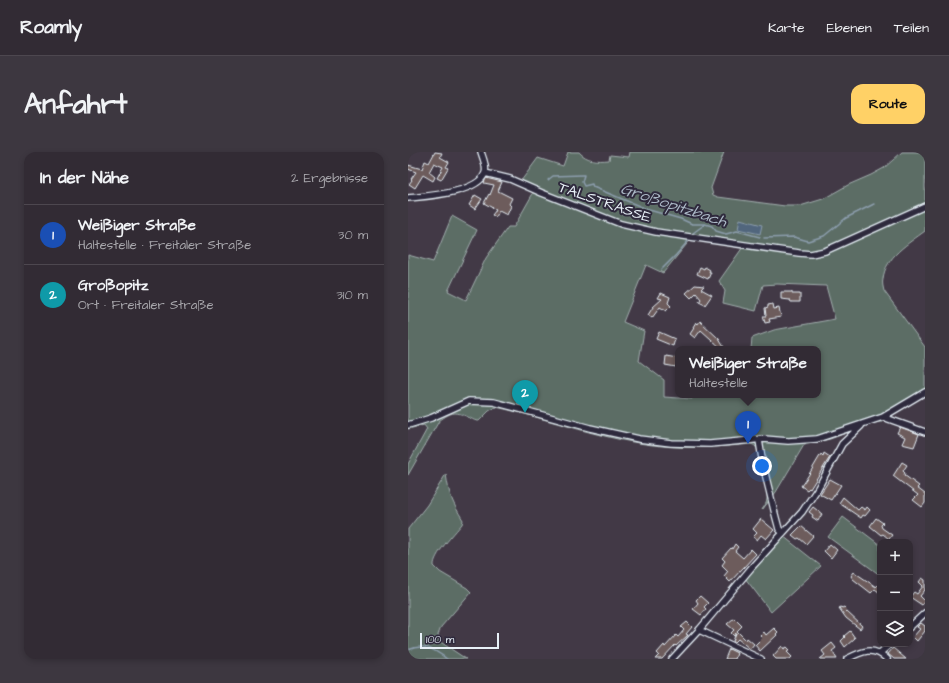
<!DOCTYPE html>
<html lang="de">
<head>
<meta charset="utf-8">
<style>
	:root { --surface:#322b34; --page:#3d3740; --text:#f1f3f6; --muted:#a8a7ac; --line:#4d474f; --accent:#ffd166 }
	body { margin:0; font-family:"Architects Daughter",sans-serif; background:var(--page); color:var(--text) }
	.controls { position:absolute; right:12px; bottom:12px; display:grid; overflow:hidden; border-radius:8px; box-shadow:0 2px 6px #0003 }
	.controls button { width:36px; height:36px; display:grid; place-items:center; padding:0; border:0; border-bottom:1px solid var(--line); background:var(--surface); color:var(--text); font:20px sans-serif }
	.scale { position:absolute; left:12px; bottom:10px; width:79px; box-sizing:border-box; padding-left:4px; border:2px solid #e8f1f8; border-top:0; font-size:11px; line-height:14px; white-space:nowrap; color:#e8f1f8; -webkit-text-stroke:3px #2f2a3d; paint-order:stroke }
	.you { position:absolute; left:354px; top:314px; width:14px; height:14px; margin:-10px; border:3px solid #fff; border-radius:50%; background:#1a73e8; box-shadow:0 0 0 6px #1a73e833 }
	.badge { display:grid; place-items:center; width:26px; height:26px; border-radius:50%; background:var(--accent); color:#fff; font-size:13px; font-weight:700 }
	.pin { position:absolute; translate:-50% -33px; filter:drop-shadow(0 1px 2px #0008) }
	.pin::after { content:''; position:absolute; top:21px; width:14px; height:12px; background:inherit; clip-path:polygon(0 0,100% 0,50% 100%) }
	.popup { position:absolute; left:267px; top:194px; width:146px; height:52px; box-sizing:border-box; display:grid; place-content:center; border-radius:8px; background:var(--surface); filter:drop-shadow(0 1px 3px #0005); font-size:13px; white-space:nowrap; color:var(--muted) }
	.popup b { font-size:15px; color:var(--text) }
	.popup::after { content:''; position:absolute; left:50%; top:100%; margin-left:-8px; border:8px solid transparent; border-top-color:var(--surface) }
	.list { margin:0; padding:0; list-style:none }
	h2 { display:flex; justify-content:space-between; align-items:center; height:52px; margin:0; padding:0 16px; font-size:17px }
	h2 small { font-size:13px; font-weight:400; color:var(--muted) }
	.list li { display:grid; grid-template-columns:26px 1fr auto; gap:12px; align-items:center; box-sizing:border-box; height:60px; padding:0 16px; border-top:1px solid var(--line) }
	.list b { display:block; font-size:15px; white-space:nowrap }
	.list p { margin:0; font-size:13px; white-space:nowrap; color:var(--muted) }
	.list em { font-size:13px; font-style:normal; color:var(--muted) }
	.icon { flex:none; width:22px; height:22px; fill:none; stroke:currentColor; stroke-width:2; stroke-linecap:round; stroke-linejoin:round }
	.map { position:relative; flex:none; width:517px; height:507px; overflow:hidden; border-radius:12px }
	header { display:flex; align-items:center; gap:24px; box-sizing:border-box; height:56px; padding:0 20px; background:var(--surface); border-bottom:1px solid var(--line) }
	header strong { font-size:19px }
	nav { display:flex; gap:22px; margin-inline-start:auto; font-size:14px }
	.intro { display:flex; align-items:center; justify-content:space-between; box-sizing:border-box; height:96px; padding:0 24px }
	h1 { margin:0; font-size:28px }
	.button { padding:10px 18px; border-radius:12px; background:var(--accent); color:#111; font-size:14px; font-weight:700 }
	main { display:flex; gap:24px; padding:0 24px }
	aside { flex:1; background:var(--surface); border-radius:12px; box-shadow:0 2px 6px #0003 }
	.map>svg:first-child { display:block }
	.green { fill:#5b6d65; stroke:#a2afae; fill-rule:evenodd }
	.water { fill:#51667d; stroke:#8d9eae }
	.lines { fill:none; stroke-linecap:round; stroke-linejoin:round }
	.stream { stroke:#8d9eae; stroke-width:1.5 }
	.building { fill:#6d5c5b; stroke:#e8f1f8 }
	.minor-casing { stroke:#e8f1f8; stroke-width:8 }
	.minor { stroke:#2f2a3d; stroke-width:5.5 }
	.labels { text-anchor:middle; stroke-width:4; stroke-linejoin:round; paint-order:stroke }
	.street-label { font-size:15px; fill:#e8f1f8; stroke:#2f2a3d }
	.water-label { font-size:16px; font-style:italic; fill:#acb9c7; stroke:#2f2a3d }
</style>
</head>
<body>
<header>
<strong>Roamly</strong>
<nav><a>Karte</a><a>Ebenen</a><a>Teilen</a></nav>
</header>
<div class="intro"><h1>Anfahrt</h1><a class="button">Route</a></div>
<main>
<aside>
<h2>In der Nähe<small>2 Ergebnisse</small></h2>
<ul class="list">
<li><span class="badge" style="background:#1a4fb4">1</span><div><b>Weißiger Straße</b><p>Haltestelle · Freitaler Straße</p></div><em>30 m</em></li>
<li><span class="badge" style="background:#0f9aa8">2</span><div><b>Großopitz</b><p>Ort · Freitaler Straße</p></div><em>310 m</em></li>
</ul>
</aside>
<div class="map">
<svg width="517" height="507" viewBox="0 0 517 507">
	<rect width="100%" height="100%" fill="#423946"/>
	<filter id="ink" filterUnits="userSpaceOnUse"><feTurbulence type="fractalNoise" baseFrequency=".025" numOctaves="2"/><feDisplacementMap in="SourceGraphic" scale="8" xChannelSelector="R" yChannelSelector="G"/><feConvolveMatrix kernelMatrix="1 2 1 2 8 2 1 2 1" color-interpolation-filters="sRGB"/></filter>
	<g filter="url(#ink)">
		<path class="green" d="M160,0H171C179,9 189,9 201,8L202,3L221,5L222,0H316L303,36L305,43L310,45L377,54H392L415,47L440,33L463,23L476,16L494,0H517V79C501,91 477,105 475,127C474,131 475,135 476,139L517,195V243L486,261L474,270H467L422,287L396,293L368,340L354,358C356,355 359,351 359,347C360,340 352,301 348,295C346,293 345,293 343,292C314,295 283,297 254,294C197,289 143,267 88,255L81,259L71,269C67,269 66,268 62,266C48,259 44,259 31,269L0,323V312L19,277L16,273L0,277V103L25,110L44,64L69,78L40,139L58,148L78,106L100,75H106L128,36L113,29L130,6L155,14ZM283,87L335,95L311,129L317,139L315,151L348,159L355,133L369,132L418,134L427,167L366,178L344,186L343,197H410V243H284V247L256,245V228L231,209L236,179L215,170L238,113L255,121Z
			M38,322C41,343 44,350 55,368L54,372C46,382 25,403 26,414L32,420L59,436L63,440L33,475L30,483L31,488L34,491L58,507H0V377L19,353Z
			M435,365L472,393V423L420,385Z
			M375,384L413,414L363,460L337,426Z"/>
		<path class="water" d="M332,67L354,73L352,82L330,77Z"/>
		<g class="lines">
			<path class="stream" d="M140,28L145,24L174,23H176L174,30L176,34L184,32L185,35L241,58L273,67L284,72H297L304,74L308,79L318,82L329,79L352,85
				M285,81L296,73
				M356,86L386,85L400,89L416,84L438,66L466,52
				M254,117L268,103L281,88
				M0,498C16,491 26,497 39,507"/>
		</g>
		<path class="building" d="M27,0L34,1L32,5L41,10L38,15L40,16L33,28L29,26L35,15L26,11L21,20L27,25L25,29L15,23L7,36L1,32L4,28L3,27L8,20L0,17V13L14,17L17,9L21,11Z
			M78,26L94,30L90,39L104,46L101,52L103,54L99,63L91,59L88,65L84,63L88,58L76,51L81,42L82,43L86,33L76,31Z
			M67,43L74,47L67,57L61,53Z
			M292,115L296,117L297,115L302,118L301,120H303L300,127L289,122Z
			M287,133L296,134L293,137L304,143L297,153L291,150L293,147L288,141L283,146L278,141Z
			M373,140H384V142H392V150H383L382,148L373,147Z
			M253,141L262,145L260,151L263,154L258,159L252,155L244,166L240,163L245,155L254,147L250,146Z
			M365,152L366,157L371,156L373,165L361,167L362,170L357,171L355,164H358L357,156L360,155V153Z
			M292,169L311,187L317,197H314L293,178L287,186L282,182L286,176L285,175L288,170L290,172Z
			M251,180L267,187L265,194L248,187Z
			M258,204L269,206L268,215L257,213Z
			M492,275L511,282L506,295L494,292L497,285L489,281Z
			M416,301L422,305L402,337L401,336L399,338L393,334L400,324L413,302L415,304Z
			M494,310L499,313L495,319L497,321L496,323L511,334L509,336L517,342V351L514,355L505,348L510,343L485,324Z
			M422,327L433,333L423,348L412,342Z
			M435,345L450,358L453,355L457,358L459,355L462,358L457,364L455,363L453,366L431,351Z
			M405,355L414,362L410,369L404,365L405,363L401,360Z
			M468,366L475,371L473,373L474,376L484,383L481,387L475,382L473,383L462,374Z
			M353,367L366,378L358,387L353,383L349,388L345,385L349,381L345,377Z
			M393,374L405,384L398,392L391,386L389,387L384,383Z
			M327,392L330,395L327,399L335,406L343,397L348,402L322,430L316,424L320,419L314,413L317,409L314,406L323,396L324,397Z
			M422,392L429,398L423,406L416,399Z
			M446,420L468,435L472,431V441L467,437L463,441L445,427L443,424Z
			M514,426L517,428V438L512,444L517,449L514,453L502,445L506,440L509,442L515,434L511,430Z
			M292,444L300,451L296,455L298,457L293,463L285,457L290,451L288,448Z
			M433,455L434,456L436,455L439,458L438,459L454,474L452,477L438,466L431,456Z
			M326,466L334,474L329,479L338,488L339,486L346,492L342,497L330,487L327,490L325,489L328,481L326,484L323,481L326,478L319,472Z
			M279,470L284,475L278,482L280,483L268,494L267,493L254,507H247L251,503L249,501L256,493L257,495L268,483L270,485L276,478L273,475Z
			M513,471L517,474V479L509,489L505,485L512,477L509,475Z
			M366,476L370,480L368,482L369,483L352,499L347,493L354,486L352,484L356,480L358,483Z
			M442,479L447,486L437,495L433,489L437,485L436,484Z
			M424,491L428,496L424,499L429,507H412L417,503L414,499Z
			M374,494L376,497L379,495L382,498L379,500L384,505L382,507H368L365,504Z
			M485,496L498,507H486L480,502Z
			M321,497L329,501L327,507H317Z"/>
		<g class="lines">
			<defs>
				<path id="minor" d="M77,21L102,27L134,41L213,72L248,80L391,101L403,102L417,99L517,54
					M0,46C19,44 70,41 77,21C79,15 75,6 73,0
					M475,265L517,280
					M0,273L23,266L61,249L86,250L182,276L231,287L263,291L302,292L356,287L380,289L409,287L475,265L517,240
					M351,288L355,313L367,362L371,377L375,381
					M502,475L517,461
					M291,478L353,507
					M472,501L482,492
					M264,507L291,478L344,415L394,360L410,336L434,292L453,274
					M439,507C454,499 465,494 479,507"/>
			</defs>
			<use href="#minor" class="minor-casing"/>
			<use href="#minor" class="minor"/>
		</g>
	</g>
	<g class="labels">
		<g class="street-label">
			<text transform="translate(197 50) rotate(19)" y="5">TALSTRASSE</text>
		</g>
		<g class="water-label">
			<text transform="translate(266 52) rotate(18)" y="6">Großopitzbach</text>
		</g>
	</g>
</svg>
<div class="controls">
<button>+</button>
<button>−</button>
<button><svg class="icon" aria-label="layers" viewBox="0 0 24 24"><path d="M12 4l9 5-9 5-9-5zM3 14l9 5 9-5"/></svg></button>
</div>
<div class="scale">100 m</div>
<div class="you"></div>
<div class="pin badge" style="left:340px;top:292px;background:#1a4fb4">1</div>
<div class="popup"><b>Weißiger Straße</b>Haltestelle</div>
<div class="pin badge" style="left:117px;top:261px;background:#0f9aa8">2</div>
</div>
</main>
</body>
</html>
